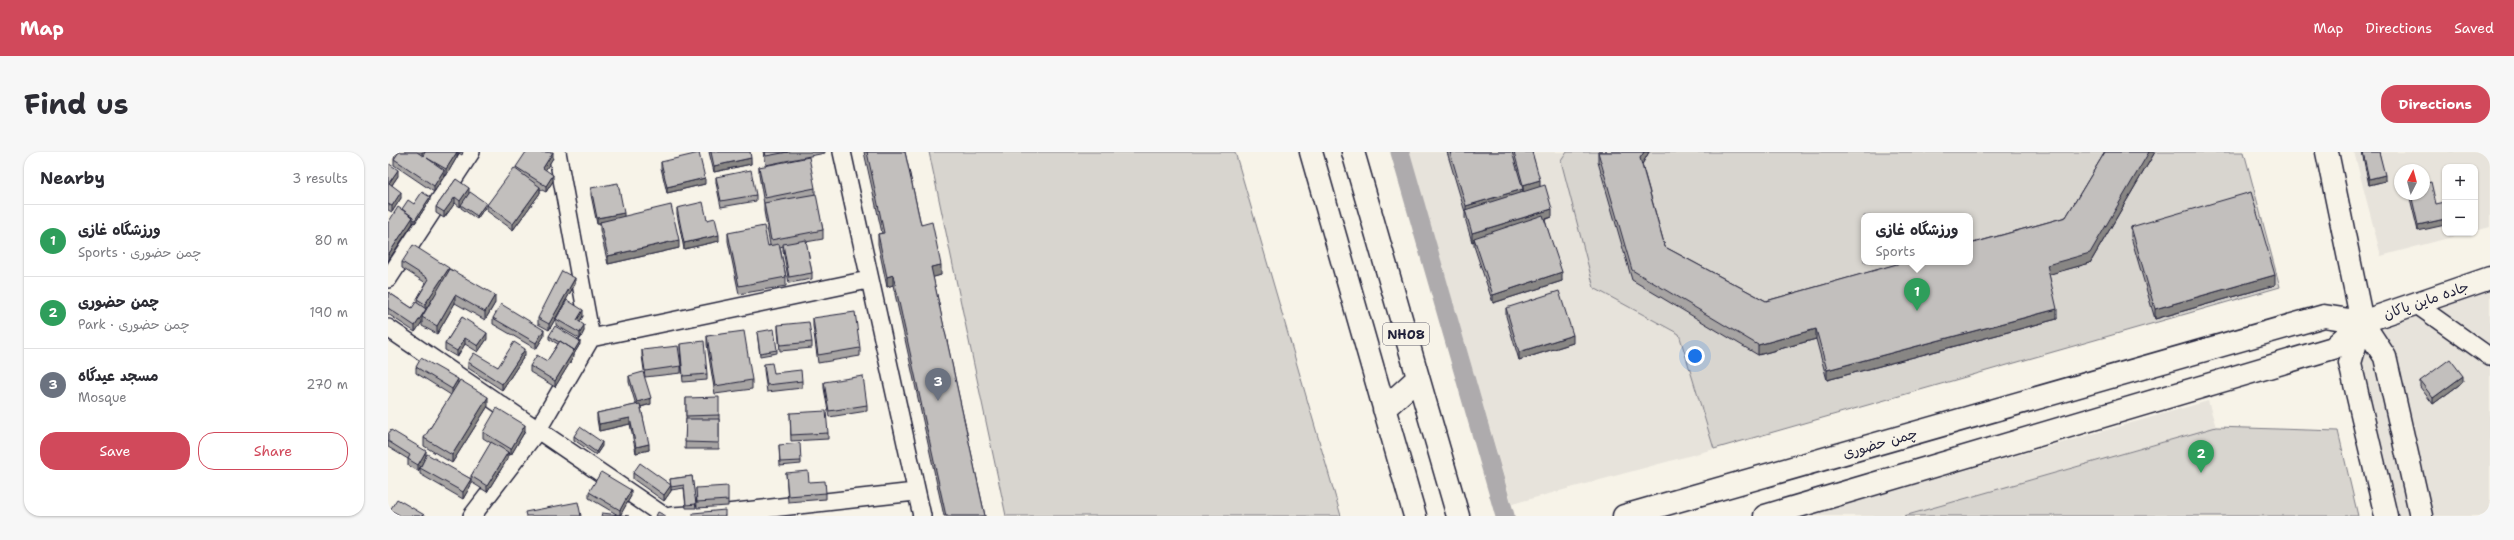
<!DOCTYPE html>
<html lang="en">
<head>
<meta charset="utf-8">
<style>
	:root { --surface:#fff; --page:#f7f7f7; --text:#2b2b33; --muted:#7c7c81; --line:#e1e1e2; --accent:#d1495b }
	body { margin:0; font-family:"Shantell Sans","Playpen Sans Arabic",sans-serif; background:var(--page); color:var(--text) }
	.controls { position:absolute; right:12px; top:12px; display:grid; overflow:hidden; border-radius:8px; box-shadow:0 1px 3px #0004 }
	.controls button { width:36px; height:36px; display:grid; place-items:center; padding:0; border:0; border-bottom:1px solid var(--line); background:var(--surface); color:var(--text); font:20px sans-serif }
	.compass { position:absolute; left:2006px; top:12px; width:36px; height:36px; border-radius:50%; background:var(--surface); box-shadow:0 1px 3px #0004; rotate:6deg }
	.you { position:absolute; left:1307px; top:204px; width:14px; height:14px; margin:-10px; border:3px solid #fff; border-radius:50%; background:#1a73e8; box-shadow:0 0 0 6px #1a73e833 }
	.badge { display:grid; place-items:center; width:26px; height:26px; border-radius:50%; background:var(--accent); color:#fff; font-size:13px; font-weight:700 }
	.pin { position:absolute; translate:-50% -33px; filter:drop-shadow(0 1px 2px #0008) }
	.pin::after { content:''; position:absolute; top:21px; width:14px; height:12px; background:inherit; clip-path:polygon(0 0,100% 0,50% 100%) }
	.popup { position:absolute; left:1473px; top:61px; width:112px; height:52px; box-sizing:border-box; display:grid; place-content:center; border-radius:8px; background:var(--surface); filter:drop-shadow(0 1px 3px #0005); font-size:13px; white-space:nowrap; color:var(--muted) }
	.popup b { font-size:15px; color:var(--text) }
	.popup::after { content:''; position:absolute; left:50%; top:100%; margin-left:-8px; border:8px solid transparent; border-top-color:var(--surface) }
	.list { margin:0; padding:0; list-style:none }
	h2 { display:flex; justify-content:space-between; align-items:center; height:52px; margin:0; padding:0 16px; font-size:17px }
	h2 small { font-size:13px; font-weight:400; color:var(--muted) }
	.list li { display:grid; grid-template-columns:26px 1fr auto; gap:12px; align-items:center; box-sizing:border-box; height:72px; padding:0 16px; border-top:1px solid var(--line) }
	.list b { display:block; font-size:15px; white-space:nowrap }
	.list p { margin:0; font-size:13px; white-space:nowrap; color:var(--muted) }
	.list em { font-size:13px; font-style:normal; color:var(--muted) }
	.actions { display:flex; gap:8px; padding:12px 16px }
	.actions a { flex:1; padding:9px 0; border:1px solid var(--accent); border-radius:16px; text-align:center; font-size:14px; color:var(--accent) }
	.actions .main { background:var(--accent); color:#fff }
	.map { position:relative; flex:none; width:2102px; height:364px; overflow:hidden; border-radius:16px }
	header { display:flex; align-items:center; gap:24px; box-sizing:border-box; height:56px; padding:0 20px; background:var(--accent); color:#fff }
	header strong { font-size:19px }
	nav { display:flex; gap:22px; margin-inline-start:auto; font-size:14px }
	.intro { display:flex; align-items:center; justify-content:space-between; box-sizing:border-box; height:96px; padding:0 24px }
	h1 { margin:0; font-size:28px }
	.button { padding:10px 18px; border-radius:16px; background:var(--accent); color:#fff; font-size:14px; font-weight:700 }
	main { display:flex; gap:24px; padding:0 24px }
	aside { flex:1; background:var(--surface); border-radius:16px; box-shadow:0 1px 3px #0004 }
	.map>svg:first-child { display:block }
	.built { fill:#e7e3db; fill-rule:evenodd }
	.green { fill:#d8d5cf; stroke:#7d7c85; fill-rule:evenodd }
	.lines { fill:none; stroke-linecap:round; stroke-linejoin:round }
	.canal { stroke:#aeabad; stroke-width:19 }
	.street-casing { stroke:#22223b; stroke-width:20 }
	.secondary-casing { stroke:#22223b; stroke-width:25 }
	.highway-casing { stroke:#22223b; stroke-width:25 }
	.street { stroke:#f7f3e8; stroke-width:17 }
	.secondary { stroke:#f7f3e8; stroke-width:22 }
	.highway { stroke:#f7f3e8; stroke-width:22 }
	.wall { fill:#a7a4a3; stroke:#22223b }
	.shaded-wall { fill:#888684; stroke:#22223b }
	.building { fill:#c2bfbd; stroke:#22223b }
	.labels { text-anchor:middle; stroke-width:3; stroke-linejoin:round; paint-order:stroke }
	.shield { fill:#f7f3e8; stroke:#62616f; stroke-width:1 }
	.shield-label { font-size:13px; font-weight:bold; fill:#22223b }
	.street-label { font-size:14px; fill:#22223b; stroke:#f7f3e8 }
</style>
</head>
<body>
<header>
<strong>Map</strong>
<nav><a>Map</a><a>Directions</a><a>Saved</a></nav>
</header>
<div class="intro"><h1>Find us</h1><a class="button">Directions</a></div>
<main>
<aside>
<h2>Nearby<small>3 results</small></h2>
<ul class="list">
<li><span class="badge" style="background:#2e9e5b">1</span><div><b>ورزشگاه غازی</b><p>Sports · چمن حضوری</p></div><em>80 m</em></li>
<li><span class="badge" style="background:#2e9e5b">2</span><div><b>چمن حضوری</b><p>Park · چمن حضوری</p></div><em>190 m</em></li>
<li><span class="badge" style="background:#6b7280">3</span><div><b>مسجد عیدگاه</b><p>Mosque</p></div><em>270 m</em></li>
</ul>
<div class="actions"><a class="main">Save</a><a>Share</a></div>
</aside>
<div class="map">
<svg width="2102" height="364" viewBox="0 0 2102 364">
	<rect width="100%" height="100%" fill="#f7f3e8"/>
	<filter id="ink" filterUnits="userSpaceOnUse"><feTurbulence type="fractalNoise" baseFrequency=".025" numOctaves="2"/><feDisplacementMap in="SourceGraphic" scale="8" xChannelSelector="R" yChannelSelector="G"/><feConvolveMatrix kernelMatrix="1 2 1 2 8 2 1 2 1" color-interpolation-filters="sRGB"/></filter>
	<g filter="url(#ink)">
		<path class="built" d="M1021,0H1179L1173,9L1206,136L1291,182L1326,297L1124,352Z
			M1966,0H2102V75L2087,79V15H2057V81H2079L1993,104ZM2012,18H2036V42H2012Z
			M2102,126V364H1998L1962,211L1974,170Z
			M1820,249L1828,275L1516,364H1417Z"/>
		<path class="green" d="M541,0H847L953,364H618Z
			M1179,0H1856L1892,135L1326,297L1291,182L1206,136L1173,9ZM1476,64H1582V110H1476Z
			M1828,275L1950,279L1970,364H1516Z"/>
		<g class="lines">
			<path class="canal" d="M1012,0L1117,364"/>
			<defs>
				<path id="street" d="M454,0L534,364
					M0,127L83,0
					M2029,153L2102,205
					M0,176L276,364
					M203,186L480,128
					M84,364L149,279L203,186L169,0
					M283,364L339,361L527,340"/>
				<path id="secondary" d="M1939,0L1974,170L1997,205L2033,364
					M1974,170L1962,211L1998,364
					M1236,364L1936,164L1974,170
					M1377,364L1945,196L1974,170L2102,126"/>
				<path id="highway" d="M923,0L1027,364
					M965,0L1070,364
					M996,257L1030,226"/>
			</defs>
			<use href="#street" class="street-casing"/>
			<use href="#secondary" class="secondary-casing"/>
			<use href="#highway" class="highway-casing"/>
			<use href="#street" class="street"/>
			<use href="#secondary" class="secondary"/>
			<use href="#highway" class="highway"/>
		</g>
		<path class="wall" d="M0,0H75L74,3L69,0V5L58,24L56,23V24L46,40L6,13V7L7,5Z
			M321,0H362L363,12L326,20Z
			M376,0H437V1L378,13Z
			M476,0H517L533,73L553,123L545,125L597,364H556L505,133L499,135L490,92V82L494,81Z
			M1059,0H1144L1152,35L1164,65L1157,68L1174,129L1105,151L1086,94V89L1084,90L1077,66V60Z
			M1210,0H1261L1254,12L1277,95L1378,149L1678,65L1717,0H1767L1702,111L1661,122L1669,167L1439,228L1428,187L1370,203L1244,128L1210,10Z
			M1974,0H1991L1997,29L1981,33Z
			M165,6L157,18L165,29L158,40L152,37V41L125,78L99,59V53L128,18V15Z
			M273,10L317,32L279,41L273,16Z
			M0,11L10,24L4,33L13,46L4,60L0,58Z
			M371,15L427,36V42L435,78V87L418,90L424,121V127L401,131L395,98V94L392,95L398,125V134L351,142L340,89V81L380,94L382,93L376,59V52L371,23Z
			M328,25L368,43V49L333,55L328,31Z
			M68,27L81,42L98,54L89,67L73,56V54L72,55L67,51L56,66L48,61V55Z
			M203,36L236,64L291,96L220,112L212,78V72H209L203,43Z
			M2021,42H2036L2030,79Z
			M42,48L27,71L25,70V71L0,109V71L14,57L26,52Z
			M289,56L319,68L331,89L296,97L289,62Z
			M1743,75L1887,133L1767,167L1743,85Z
			M14,110L61,120L107,151L97,168L67,151L49,182L34,174V170L27,180L0,162V140L24,156L29,151V147L38,131L14,116Z
			M187,132L161,178L150,172V166Z
			M1118,156L1185,191L1131,208L1118,164Z
			M195,164L192,170L196,179L192,187L168,173V167Z
			M74,165L99,187L90,200L77,192L69,205L57,198V192Z
			M105,166L156,184L148,197L105,172Z
			M425,166L472,196V204L430,211L425,174Z
			M390,173L424,190V196L392,199L390,179Z
			M369,180L389,198V201L372,204Z
			M161,184L192,192L186,202V204L167,235L142,220V214L159,209L170,192L161,187Z
			M319,184L364,228V237L327,242L319,193Z
			M292,192L319,222V228L295,230L292,198Z
			M254,198L293,214V221L257,225L254,204Z
			M137,203L114,238L80,216V210L110,215Z
			M376,212L386,221L414,229V236L379,240L376,218Z
			M28,215L70,232L100,254L64,311L36,294V286L63,243L28,221Z
			M241,224L263,252L253,255L261,298L248,301L242,272L211,279L209,267V261L248,253L241,230Z
			M2032,229L2075,230L2045,252L2032,235Z
			M436,230L479,253V259L441,265L436,236Z
			M298,246L331,263V297H297L298,267Z
			M402,261L440,281V287L403,289Z
			M137,279L123,303L120,301V306L99,340L83,330V333L75,347L32,322V316L30,319L20,313V307L0,295V282L38,304L83,327V324L103,291L95,286V280Z
			M186,284L214,294L208,303L186,288Z
			M391,293L413,309V312L392,314Z
			M245,321L283,333L282,327L304,324L308,356H298L296,336L283,338V337V339L276,349L245,327Z
			M398,321L421,330L438,341V347L400,350Z
			M308,336L340,348V354L309,356Z
			M201,340L243,344L232,363H230L201,346Z
			M2,358L38,364H0L2,362Z"/>
		<path class="shaded-wall" d="M34,0H38L34,6Z
			M69,0V5L58,24V17Z
			M165,0V6L155,22V16Z
			M1256,0H1261L1252,16V6Z
			M1761,0H1767L1702,111L1659,123V113Z
			M363,6V12L326,20V14Z
			M10,18V24L1,37V31Z
			M56,18V24L46,40V34Z
			M165,23V29L158,40V34Z
			M1997,23V29L1981,33V27Z
			M317,26V32L279,41V35Z
			M1152,28V36L1135,41V33Z
			M152,35V41L125,78V72Z
			M81,36V42L72,55V49Z
			M1135,37V47L1078,62V54Z
			M13,40V46L4,60V54Z
			M42,45V48L27,71V68Z
			M67,45V51L56,66V60Z
			M98,51V54L89,67V64Z
			M1164,57V65L1087,89L1086,86V89L1084,90V81Z
			M236,61V67L212,70V72H209V66Z
			M25,65V71L0,109V103Z
			M2057,67V73L2030,79V73Z
			M331,83V89L296,97V91Z
			M291,88V96L220,112V104Z
			M553,113V123L543,126V115Z
			M61,116V122L37,158V152Z
			M1174,120V129L1105,151V143Z
			M505,123V133L499,135V125Z
			M1887,123V133L1767,167V157Z
			M187,126V132L161,178V172Z
			M67,143V151L49,182V174Z
			M107,143V151L97,168V160Z
			M38,157L34,165V170L27,180V174Z
			M1669,157V167L1439,228V218Z
			M195,158V164L189,174V168Z
			M196,173V179L192,187V181Z
			M1428,177V187L1370,203V193Z
			M156,178V184L148,197V191Z
			M99,181V187L90,200V194Z
			M1185,183V191L1131,208V200Z
			M77,186V192L69,205V199Z
			M192,189V192L186,202V204L167,235V229Z
			M137,197V203L114,238V232Z
			M2075,224V230L2045,252V246Z
			M70,227V233L64,243V237Z
			M100,245V254L64,311V303Z
			M263,246V252L249,256V250Z
			M242,266V272L211,279V272Z
			M137,273V279L123,303V297Z
			M214,290V294L208,303V300Z
			M261,292V298L248,301V295Z
			M38,299V305L30,319V313Z
			M120,300V306L99,340V334Z
			M83,327V333L75,347V340Z
			M283,333V339L276,349V343Z
			M243,338V344L232,364V358Z"/>
		<path class="building" d="M11,0H29L35,4L37,0H69L58,17L39,6L56,18L46,34L6,7Z
			M138,0H165L155,16L165,23L158,34L128,15Z
			M323,0H362L363,6L326,14Z
			M377,0H400L378,4Z
			M479,0H517L533,73L544,70L553,113L543,115L597,364H558L505,123L499,125L490,82L496,81Z
			M1062,0H1124L1135,37L1078,54Z
			M1126,0H1144L1152,28L1135,33Z
			M1210,0H1256L1252,6L1277,95L1378,149L1516,110H1582V92L1678,65L1717,0H1761L1702,101L1659,113L1669,157L1439,218L1428,177L1370,193L1244,118Z
			M1975,0H1991L1997,23L1981,27Z
			M311,1L317,26L279,35L273,10Z
			M421,5L427,36L377,46L371,15Z
			M0,11L10,18L1,31L13,40L4,54L0,52Z
			M126,16L152,35L125,72L99,53Z
			M363,18L368,43L333,49L328,25Z
			M68,27L81,36L72,49L67,45L56,60L48,55Z
			M2043,30L2048,52L2057,50V67L2030,73L2023,42H2036V32Z
			M230,31L236,61L209,66L203,36Z
			M1157,33L1164,57L1084,81L1077,58Z
			M34,40L42,45L27,68L25,67V65L14,57L20,48L26,52Z
			M82,40L98,51L89,64L73,53Z
			M1863,40L1887,123L1767,157L1743,75Z
			M428,42L435,78L383,88L376,51Z
			M315,50L319,68L327,66L331,83L296,91L289,56Z
			M283,53L291,88L220,104L212,70Z
			M10,55L25,65L0,103V71Z
			M1155,63L1174,120L1105,143L1086,86Z
			M376,74L380,94L391,92L398,125L351,134L340,81Z
			M418,88L424,121L401,125L395,92Z
			M25,93L61,116L37,152L29,147L41,127L14,110Z
			M62,117L107,143L97,160L67,143L49,174L34,165Z
			M174,119L187,126L161,172L150,166Z
			M1171,139L1185,183L1131,200L1118,156Z
			M0,140L24,156L28,150L38,157L27,174L0,156Z
			M179,148L195,158L189,168L196,173L192,181L168,167Z
			M113,152L156,178L148,191L105,166Z
			M467,160L472,196L430,203L425,166Z
			M74,165L99,181L90,194L77,186L69,199L57,192Z
			M421,170L424,190L392,193L390,173Z
			M167,174L192,189L186,199V198L172,189L171,190L161,184Z
			M386,177L389,198L372,201L369,180Z
			M356,179L364,228L327,234L319,184Z
			M172,189L186,198L167,229L142,214L149,203L159,209Z
			M316,189L319,222L295,224L292,192Z
			M126,190L137,197L114,232L80,210L86,201L110,215Z
			M290,194L293,214L257,219L254,198Z
			M33,206L70,227L64,237L28,215Z
			M2062,207L2075,224L2045,246L2032,229Z
			M384,211L386,221L413,218L414,229L379,233L376,212Z
			M255,220L263,246L249,250L241,224Z
			M475,224L479,253L441,259L436,230Z
			M72,228L100,245L64,303L36,286Z
			M331,245V263L298,264V246Z
			M252,252L261,292L248,295L242,266L211,272L209,261Z
			M109,256L137,273L123,297L95,280Z
			M438,259L440,281L403,283L402,261Z
			M298,267H331V291L297,290Z
			M192,275L214,290L208,300L186,284Z
			M3,278L38,299L30,313L20,307L22,303L0,289V282Z
			M103,290L120,300L99,334L83,324Z
			M412,291L413,309L392,310L391,293Z
			M39,302L83,327L75,340L32,316Z
			M252,311L283,333L276,343L245,321Z
			M420,319L421,330L437,329L438,341L400,344L398,321Z
			M213,320L243,338L232,358L201,340Z
			M304,324L308,352L298,353L296,333L283,335L282,327Z
			M340,334V348L309,350L308,336Z
			M9,347L38,364H13L2,358Z
			M190,350L193,364H138L137,360Z
			M337,358V364H305V361Z
			M270,360L278,364H268Z
			M1,361L6,364H0Z
			M214,361L241,364H213Z"/>
	</g>
	<g class="labels">
		<rect class="shield" x="995" y="171" width="46" height="22" rx="3"/>
		<g class="shield-label">
			<text x="1018" y="187">NH08</text>
		</g>
		<g class="street-label">
			<text transform="translate(2038 148) rotate(-19)" y="5">جاده ماین پاکان</text>
			<text transform="translate(1492 291) rotate(-16)" y="5">چمن حضوری</text>
		</g>
	</g>
</svg>
<div class="controls">
<button>+</button>
<button>−</button>
</div>
<svg class="compass" viewBox="-18 -18 36 36"><path d="M0-13l5 13h-10z" fill="#e53935"/><path d="M0 13l5-13h-10z" fill="#7c7c81"/></svg>
<div class="you"></div>
<div class="pin badge" style="left:1529px;top:159px;background:#2e9e5b">1</div>
<div class="popup"><b>ورزشگاه غازی</b>Sports</div>
<div class="pin badge" style="left:1813px;top:321px;background:#2e9e5b">2</div>
<div class="pin badge" style="left:550px;top:249px;background:#6b7280">3</div>
</div>
</main>
</body>
</html>
